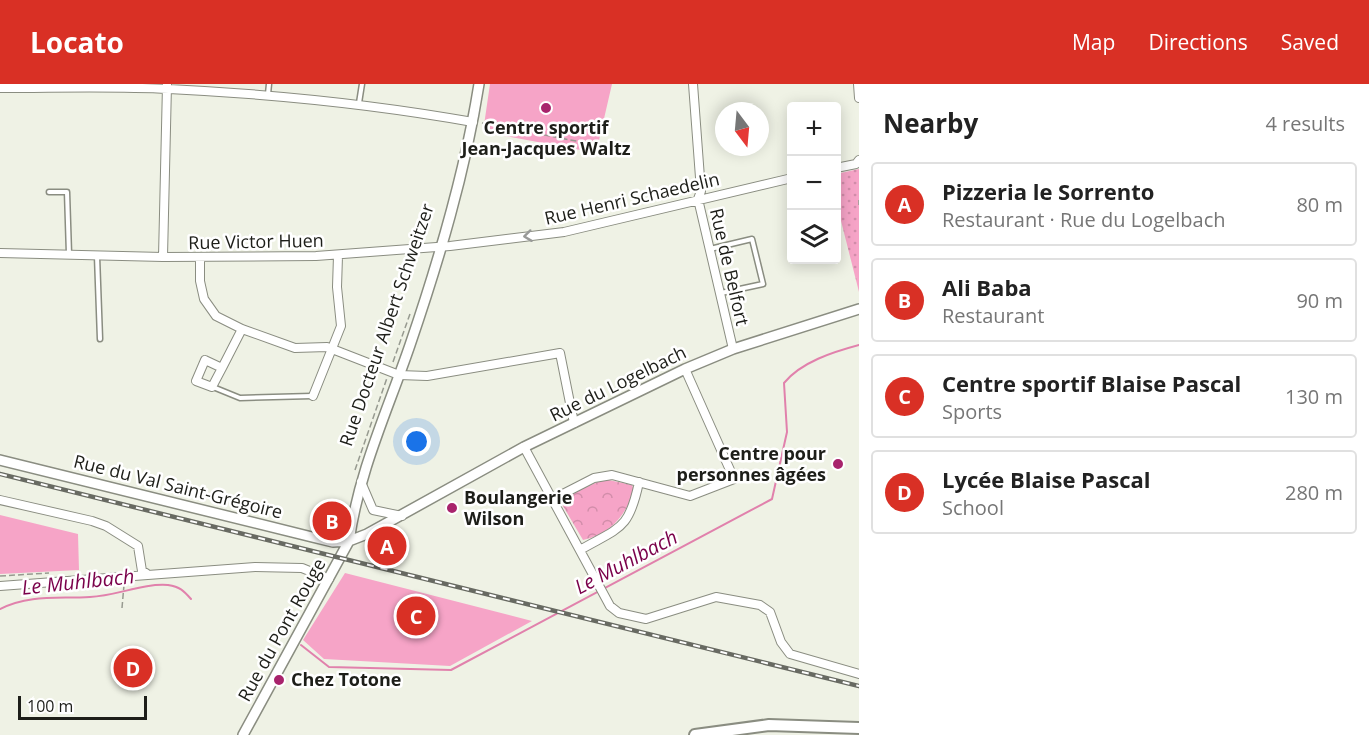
<!DOCTYPE html>
<html lang="en">
<head>
<meta charset="utf-8">
<style>
	:root { --surface:#fff; --page:#f6f6f6; --text:#222; --muted:#767676; --line:#e0e0e0; --accent:#d93025 }
	body { margin:0; font-family:"Open Sans",sans-serif; background:var(--page); color:var(--text) }
	.controls { position:absolute; right:18px; top:18px; display:grid; overflow:hidden; border-radius:6px; box-shadow:0 3px 15px #0003 }
	.controls button { width:54px; height:54px; display:grid; place-items:center; padding:0; border:0; border-bottom:2px solid var(--line); background:var(--surface); color:var(--text); font:30px sans-serif }
	.compass { position:absolute; left:715px; top:18px; width:54px; height:54px; border-radius:50%; background:var(--surface); box-shadow:0 3px 15px #0003; rotate:164deg }
	.scale { position:absolute; left:18px; bottom:15px; width:129px; box-sizing:border-box; padding-left:6px; border:3px solid #1d1e19; border-top:0; font-size:16px; line-height:21px; white-space:nowrap; color:#1d1e19; -webkit-text-stroke:4px #fff; paint-order:stroke }
	.you { position:absolute; left:417px; top:358px; width:21px; height:21px; margin:-15px; border:4px solid #fff; border-radius:50%; background:#1a73e8; box-shadow:0 0 0 9px #1a73e833 }
	.badge { display:grid; place-items:center; width:39px; height:39px; border-radius:50%; background:var(--accent); color:#fff; font-size:20px; font-weight:700 }
	.pin { position:absolute; translate:-50% -50%; border:3px solid #fff; box-shadow:0 2px 6px #0006 }
	.list { margin:0; padding:0; list-style:none }
	h2 { display:flex; justify-content:space-between; align-items:center; height:78px; margin:0; padding:0 24px; font-size:26px }
	h2 small { font-size:20px; font-weight:400; color:var(--muted) }
	.list li { display:grid; grid-template-columns:39px 1fr auto; gap:18px; align-items:center; box-sizing:border-box; height:84px; margin:0 12px 12px; padding:0 12px; border:2px solid var(--line); border-radius:6px }
	.list b { display:block; font-size:22px; white-space:nowrap }
	.list p { margin:0; font-size:20px; white-space:nowrap; color:var(--muted) }
	.list em { font-size:20px; font-style:normal; color:var(--muted) }
	.icon { flex:none; width:33px; height:33px; fill:none; stroke:currentColor; stroke-width:2; stroke-linecap:round; stroke-linejoin:round }
	.map { position:relative; flex:none; width:859px; height:651px; overflow:hidden }
	header { display:flex; align-items:center; gap:36px; box-sizing:border-box; height:84px; padding:0 30px; background:var(--accent); color:#fff }
	header strong { font-size:28px }
	nav { display:flex; gap:33px; margin-inline-start:auto; font-size:21px }
	main { display:flex }
	aside { flex:1; background:var(--surface) }
	.map>svg:first-child { display:block }
	.grass { fill:#f6a4c7 }
	.park { fill:url(#park-crowns) }
	.garden { fill:url(#garden-dots) }
	.lines { fill:none; stroke-linecap:round; stroke-linejoin:round }
	.stream { stroke:#e181ac; stroke-width:2 }
	.service-casing { stroke:#8a8d81; stroke-width:7 }
	.minor-casing { stroke:#8a8d81; stroke-width:10 }
	.tertiary-casing { stroke:#8a8d81; stroke-width:12 }
	.secondary-casing { stroke:#8a8d81; stroke-width:14 }
	.path { stroke:#979a90; stroke-width:1.5; stroke-dasharray:6 3; stroke-linecap:butt }
	.service { stroke:#fff; stroke-width:4 }
	.minor { stroke:#fff; stroke-width:8 }
	.tertiary { stroke:#fff; stroke-width:9 }
	.secondary { stroke:#fff; stroke-width:10 }
	.rail-casing { stroke:#686a62; stroke-width:4.5 }
	.rail { stroke:#fff; stroke-width:2; stroke-dasharray:7; stroke-linecap:butt }
	.oneway { stroke:#999a98 }
	.poi-dot { fill:#a8236c; stroke:#fff; stroke-width:2 }
	.labels { text-anchor:middle; stroke-width:5; stroke-linejoin:round; paint-order:stroke }
	.poi-label { font-size:18px; font-weight:bold; fill:#1d1e19; stroke:#fff; text-anchor:start }
	.street-label { font-size:18px; fill:#1d1e19; stroke:#fff }
	.water-label { font-size:20px; font-style:italic; fill:#7a004a; stroke:#fff }
</style>
</head>
<body>
<header>
<strong>Locato</strong>
<nav><a>Map</a><a>Directions</a><a>Saved</a></nav>
</header>
<main>
<div class="map">
<svg width="859" height="651" viewBox="0 0 859 651">
	<defs>
		<pattern id="park-crowns" width="20" height="18" patternUnits="userSpaceOnUse" patternTransform="scale(1.5)"><rect width="20" height="18" fill="#f6a4c7"/><path d="M2 6a3 3 0 1 1 6 0M12 15a3 3 0 1 1 6 0" fill="none" stroke="#d28daa"/></pattern>
		<pattern id="garden-dots" width="8" height="8" patternUnits="userSpaceOnUse" patternTransform="scale(1.5)"><rect width="8" height="8" fill="#f6a4c7"/><path d="M2 2h.1M6 6h.1" fill="none" stroke="#d28daa" stroke-width="1.8" stroke-linecap="round"/></pattern>
	</defs>
	<rect width="100%" height="100%" fill="#eff2e5"/>
	<path class="grass" d="M490,0H612L597,65L586,67L483,48Z
		M0,431L78,450L79,486L0,490Z
		M345,489L532,537L450,582L324,575L303,556Z"/>
	<path class="park" d="M604,395L632,401L634,406C626,431 611,450 583,456L560,417L563,414Z"/>
	<path class="garden" d="M859,85V208L837,121L836,90Z"/>
	<g class="lines">
		<path class="stream" d="M0,525C30,510 58,515 90,513C116,512 143,499 168,501C180,503 183,506 191,515
			M301,561L329,583L451,586L772,415L787,348L784,299C801,278 833,268 859,261"/>
		<defs>
			<path id="service" d="M268,10L269,0
				M359,19L362,0
				M49,108H67L69,170
				M710,165L752,155L763,200L721,209
				M97,172L100,255
				M213,303L240,314L312,312"/>
			<path id="minor" d="M693,0L701,107L698,115L733,265
				M858,0L859,14
				M0,4C56,4 113,2 169,5C271,10 372,20 473,38
				M836,84L856,80L859,76
				M0,169L163,173L316,172L450,162L564,148L792,94
				M163,173L167,1
				M200,173V197L204,215L216,232L242,245L295,264L327,263L399,291L427,292L560,269L574,339
				M205,276L222,284L212,303L196,297Z
				M222,284L242,245
				M313,312L341,242L337,203L338,172
				M524,363L610,522L619,529L646,535L716,513L760,521L770,528L781,558L790,570L859,590
				M361,398L373,426L402,432
				M553,415L594,394L612,391L690,412L734,395L685,285
				M0,416L92,437L106,442L138,462L142,487L146,489
				M580,466C620,443 629,446 639,398
				M0,502L255,483L302,484L329,495"/>
			<path id="tertiary" d="M0,376L312,453L333,458L349,457L367,450L524,363L685,285L733,265L859,225
				M243,651L349,457C359,387 387,328 410,261C439,176 465,89 479,0"/>
			<path id="secondary" d="M695,651L769,641L859,644"/>
		</defs>
		<use href="#service" class="service-casing"/>
		<use href="#minor" class="minor-casing"/>
		<use href="#tertiary" class="tertiary-casing"/>
		<use href="#secondary" class="secondary-casing"/>
		<path class="path" d="M482,39L581,58
			M859,116V121
			M393,278L411,227
			M355,386L387,294
			M0,492L49,489
			M122,524L124,501"/>
		<use href="#service" class="service"/>
		<use href="#minor" class="minor"/>
		<use href="#tertiary" class="tertiary"/>
		<use href="#secondary" class="secondary"/>
		<defs>
			<path id="rail" d="M0,390L859,602"/>
		</defs>
		<use href="#rail" class="rail-casing"/>
		<use href="#rail" class="rail"/>
	</g>
	<defs><path id="oneway-chevron" d="M-2-3.5L2.5 0L-2 3.5" fill="none" stroke-width="1.6" stroke-linecap="round" stroke-linejoin="round" transform="scale(1.5)"/></defs>
	<use class="oneway" href="#oneway-chevron" transform="translate(528 152) rotate(173)"/>
	<g class="poi-dot">
		<circle cx="546" cy="24" r="6"/>
		<circle cx="838" cy="380" r="6"/>
		<circle cx="452" cy="424" r="6"/>
		<circle cx="279" cy="596" r="6"/>
	</g>
	<g class="labels">
		<g class="poi-label">
			<text x="546" y="50" text-anchor="middle">Centre sportif<tspan x="546" dy="21">Jean-Jacques Waltz</tspan></text>
			<text x="826" y="376" text-anchor="end">Centre pour<tspan x="826" dy="21">personnes âgées</tspan></text>
			<text x="464" y="420">Boulangerie<tspan x="464" dy="21">Wilson</tspan></text>
			<text x="291" y="602">Chez Totone</text>
		</g>
		<g class="street-label">
			<text transform="translate(632 115) rotate(-13)" y="6">Rue Henri Schaedelin</text>
			<text transform="translate(256 158) rotate(-1)" y="6">Rue Victor Huen</text>
			<text transform="translate(729 183) rotate(77)" y="6">Rue de Belfort</text>
			<text transform="translate(387 241) rotate(-71)" y="6">Rue Docteur Albert Schweitzer</text>
			<text transform="translate(618 300) rotate(-26)" y="6">Rue du Logelbach</text>
			<text transform="translate(178 403) rotate(14)" y="6">Rue du Val Saint-Grégoire</text>
			<text transform="translate(282 546) rotate(-61)" y="6">Rue du Pont Rouge</text>
		</g>
		<g class="water-label">
			<text transform="translate(626 478) rotate(-28)" y="7">Le Muhlbach</text>
			<text transform="translate(78 498) rotate(-6)" y="7">Le Muhlbach</text>
		</g>
	</g>
</svg>
<div class="controls">
<button>+</button>
<button>−</button>
<button><svg class="icon" aria-label="layers" viewBox="0 0 24 24"><path d="M12 4l9 5-9 5-9-5zM3 14l9 5 9-5"/></svg></button>
</div>
<svg class="compass" viewBox="-18 -18 36 36"><path d="M0-13l5 13h-10z" fill="#e53935"/><path d="M0 13l5-13h-10z" fill="#767676"/></svg>
<div class="scale">100 m</div>
<div class="you"></div>
<div class="pin badge" style="left:387px;top:462px">A</div>
<div class="pin badge" style="left:332px;top:437px">B</div>
<div class="pin badge" style="left:416px;top:532px">C</div>
<div class="pin badge" style="left:133px;top:584px">D</div>
</div>
<aside>
<h2>Nearby<small>4 results</small></h2>
<ul class="list">
<li><span class="badge">A</span><div><b>Pizzeria le Sorrento</b><p>Restaurant · Rue du Logelbach</p></div><em>80 m</em></li>
<li><span class="badge">B</span><div><b>Ali Baba</b><p>Restaurant</p></div><em>90 m</em></li>
<li><span class="badge">C</span><div><b>Centre sportif Blaise Pascal</b><p>Sports</p></div><em>130 m</em></li>
<li><span class="badge">D</span><div><b>Lycée Blaise Pascal</b><p>School</p></div><em>280 m</em></li>
</ul>
</aside>
</main>
</body>
</html>
